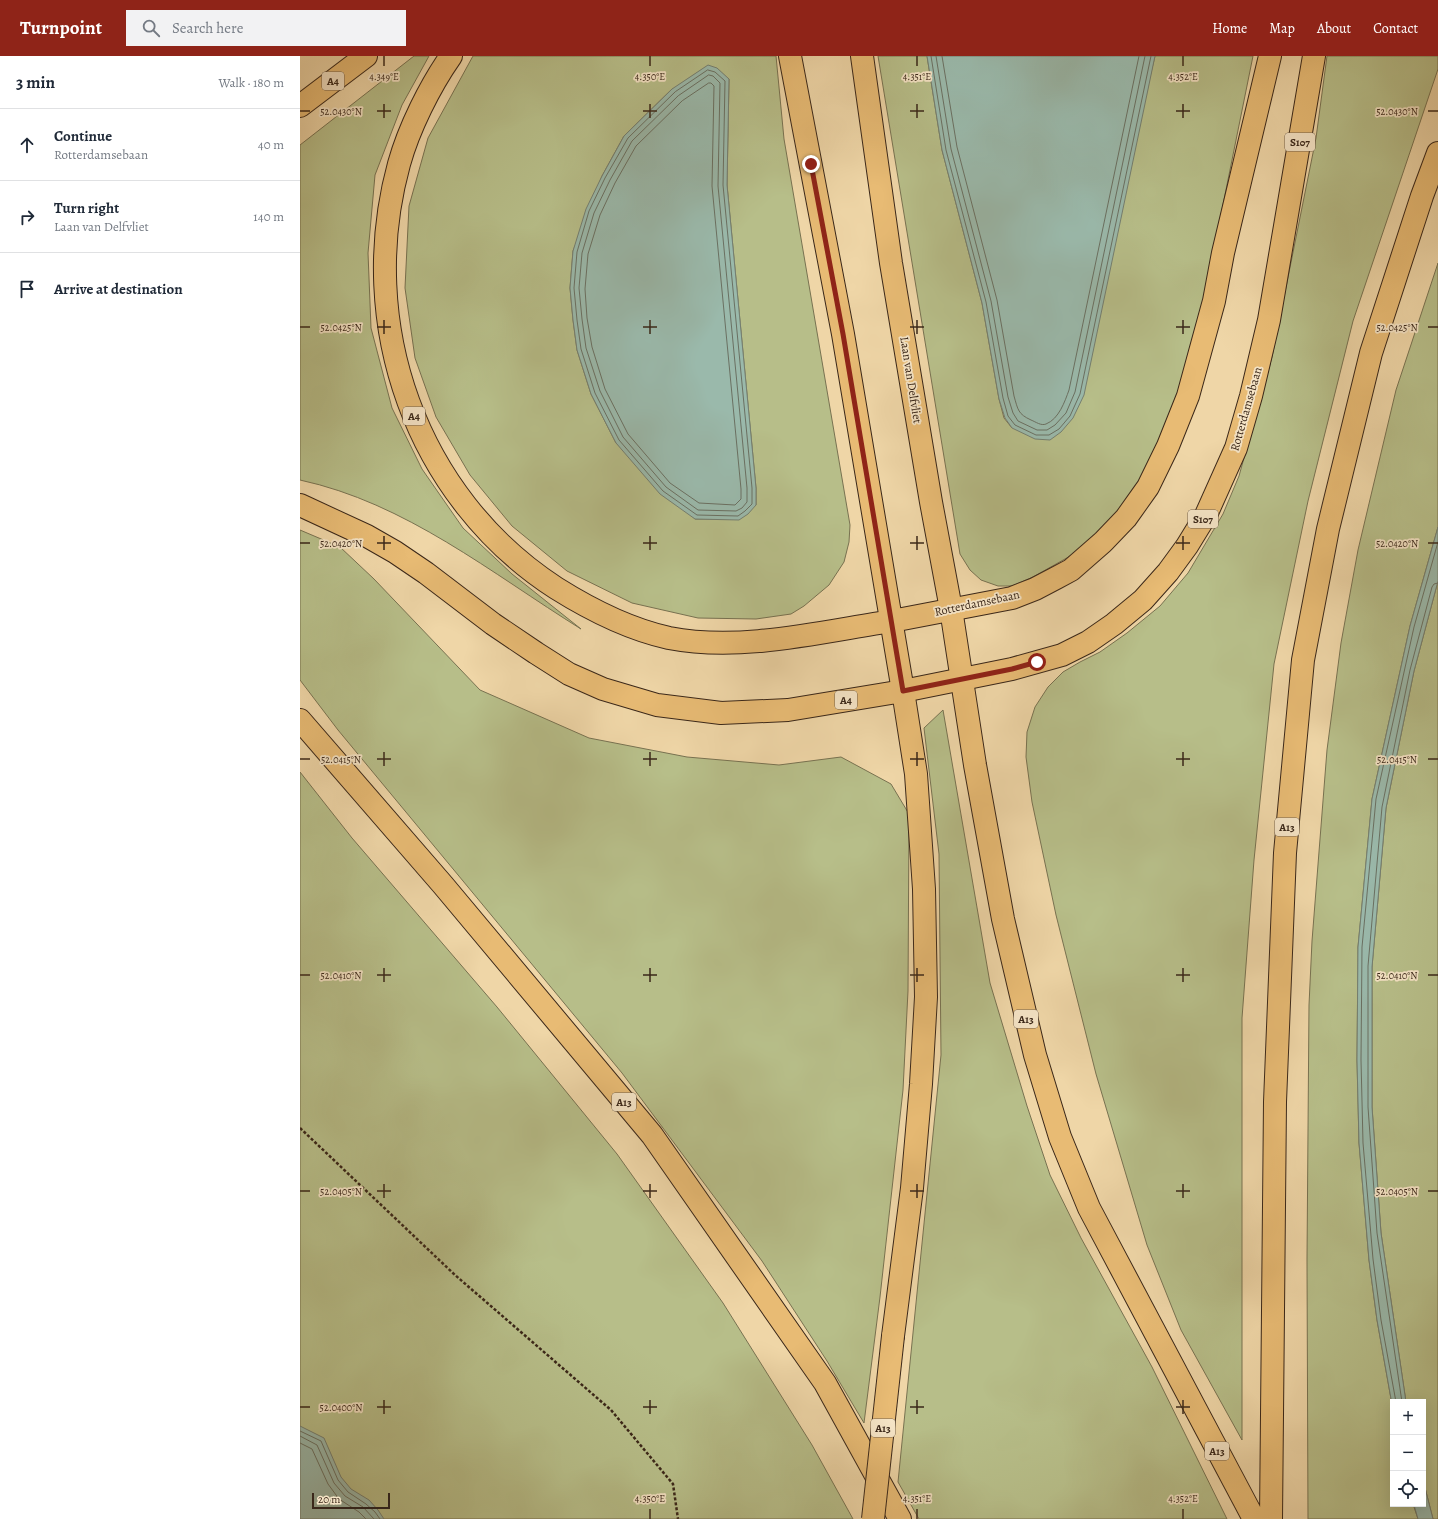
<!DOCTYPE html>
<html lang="en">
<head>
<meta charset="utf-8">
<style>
	:root { --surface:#fff; --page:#f2f2f3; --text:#1f2937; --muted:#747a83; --line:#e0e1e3; --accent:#8f2418 }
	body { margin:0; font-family:Alegreya,serif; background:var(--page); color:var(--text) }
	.controls { position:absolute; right:12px; bottom:12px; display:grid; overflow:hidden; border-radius:0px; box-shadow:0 4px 16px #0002 }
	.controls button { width:36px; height:36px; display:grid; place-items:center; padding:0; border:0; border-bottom:1px solid var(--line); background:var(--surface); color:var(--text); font:20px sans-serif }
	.scale { position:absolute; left:12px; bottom:10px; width:78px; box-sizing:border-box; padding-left:4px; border:2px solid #3a2719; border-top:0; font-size:11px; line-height:14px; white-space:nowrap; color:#3a2719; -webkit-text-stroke:3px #f5e4c6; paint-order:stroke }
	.stop { position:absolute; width:12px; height:12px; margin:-9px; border:3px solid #8f2418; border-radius:50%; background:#fff }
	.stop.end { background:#8f2418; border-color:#fff; box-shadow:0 1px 4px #0008 }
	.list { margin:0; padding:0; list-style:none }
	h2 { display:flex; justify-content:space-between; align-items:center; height:52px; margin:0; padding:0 16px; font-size:17px }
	h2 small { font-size:13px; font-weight:400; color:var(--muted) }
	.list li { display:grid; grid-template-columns:26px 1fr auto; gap:12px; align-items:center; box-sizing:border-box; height:72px; padding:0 16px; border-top:1px solid var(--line) }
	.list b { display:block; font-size:15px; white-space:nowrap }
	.list p { margin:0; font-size:13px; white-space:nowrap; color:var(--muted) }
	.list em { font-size:13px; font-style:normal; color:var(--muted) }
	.icon { flex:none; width:22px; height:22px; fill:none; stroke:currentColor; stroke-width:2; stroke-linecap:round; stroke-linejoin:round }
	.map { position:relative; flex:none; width:1138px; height:1463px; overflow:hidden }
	header { display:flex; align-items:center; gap:24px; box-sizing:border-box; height:56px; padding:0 20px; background:var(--accent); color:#fff }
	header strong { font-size:19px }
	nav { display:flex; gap:22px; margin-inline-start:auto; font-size:14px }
	.search { width:280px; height:36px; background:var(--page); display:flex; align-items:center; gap:10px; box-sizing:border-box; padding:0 14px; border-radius:0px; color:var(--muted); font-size:15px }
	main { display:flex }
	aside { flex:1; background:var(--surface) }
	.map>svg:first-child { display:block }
	.green { fill:#b7be89; stroke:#787251; fill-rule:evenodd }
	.water { fill:#9ab9ab; stroke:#747f71 }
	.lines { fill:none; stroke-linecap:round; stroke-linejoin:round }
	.shore { stroke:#6a7062; stroke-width:1 }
	.major-casing { stroke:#3a2719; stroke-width:24 }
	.highway-casing { stroke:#3a2719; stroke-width:24 }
	.path { stroke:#3a2719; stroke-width:2.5; stroke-dasharray:3 2; stroke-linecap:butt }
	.major { stroke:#e8bb74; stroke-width:22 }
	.highway { stroke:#e8bb74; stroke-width:22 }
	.highway-bridge-casing { stroke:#3a2719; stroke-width:24; stroke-linecap:butt }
	.highway-bridge { stroke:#e8bb74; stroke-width:22 }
	.route { stroke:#8f2418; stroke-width:5 }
	.ticks { fill:none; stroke:#3a2719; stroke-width:1.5 }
	.labels { text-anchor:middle; stroke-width:3.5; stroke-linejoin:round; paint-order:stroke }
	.shield { fill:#f5e4c6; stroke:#72604d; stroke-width:1 }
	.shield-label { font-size:11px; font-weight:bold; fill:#3a2719 }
	.street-label { font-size:12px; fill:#3a2719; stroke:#f5e4c6 }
	.ticks-label { font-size:10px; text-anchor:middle; fill:#3a2719; stroke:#f5e4c6; stroke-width:3.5; stroke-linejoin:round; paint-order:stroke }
</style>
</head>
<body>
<header>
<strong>Turnpoint</strong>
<div class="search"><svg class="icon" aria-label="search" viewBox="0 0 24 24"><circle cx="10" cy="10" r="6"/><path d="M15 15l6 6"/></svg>Search here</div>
<nav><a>Home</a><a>Map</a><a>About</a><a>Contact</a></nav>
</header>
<main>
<aside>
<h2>3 min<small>Walk · 180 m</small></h2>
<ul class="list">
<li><svg class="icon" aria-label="ahead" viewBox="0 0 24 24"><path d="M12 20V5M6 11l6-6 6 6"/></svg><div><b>Continue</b><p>Rotterdamsebaan</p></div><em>40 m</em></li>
<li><svg class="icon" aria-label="right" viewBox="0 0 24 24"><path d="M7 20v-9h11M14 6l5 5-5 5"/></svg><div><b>Turn right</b><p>Laan van Delfvliet</p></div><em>140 m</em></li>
<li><svg class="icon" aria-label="arrive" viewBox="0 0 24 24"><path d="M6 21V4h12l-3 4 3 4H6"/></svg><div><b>Arrive at destination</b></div></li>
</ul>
</aside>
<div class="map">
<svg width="1138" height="1463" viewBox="0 0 1138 1463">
	<rect width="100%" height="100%" fill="#efd6a7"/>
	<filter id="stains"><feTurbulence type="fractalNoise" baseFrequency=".005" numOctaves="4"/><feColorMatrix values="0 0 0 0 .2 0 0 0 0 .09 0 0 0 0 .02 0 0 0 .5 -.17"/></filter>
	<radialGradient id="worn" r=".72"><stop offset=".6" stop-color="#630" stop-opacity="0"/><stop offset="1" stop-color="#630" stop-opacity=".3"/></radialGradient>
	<path class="green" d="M114,0H129L102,49L75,119L68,197L71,272L92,352L122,413L163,472L212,518L281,573C191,517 106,447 0,424V89Z
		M173,0H476L484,83L550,469L549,486L544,506L529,529L504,550L491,558L456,563L398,562L332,547L267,515L212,470L170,419L136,361L115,302L105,232L109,150L128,82ZM429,23L427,129L456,432V449L417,463H395L316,387L291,338L277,294L273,264L270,232L273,195L302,120L324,80L372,33Z
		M578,0H627L642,94L682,247L699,343L704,362L712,372L842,54L855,0H953L890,312L862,382L828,447L803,473L772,499L733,521L712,530H698L681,524L670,514L660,498Z
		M1027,0H1138V13L1053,265L1008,445L974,608L954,804L942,962V1384L881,1274L847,1189L796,1018L756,859L732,746L726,701L727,676L735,651L748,631L763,616L780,606L800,596L827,577L860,550L888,517L923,458L939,420L972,301L1016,82Z
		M1138,207V471L1110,570L1072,743L1058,891L1057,1004L1059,1087L1069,1204L1077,1264L1093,1354V1448H1113L1118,1463H1008L1007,1203L1009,949L1012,885L1027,694L1041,587L1058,494L1096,334Z
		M0,474L40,491L74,523L180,634L289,682L387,701L479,709L541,701L591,728L609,758L608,935L603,1034L580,1241L564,1367L527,1305L462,1205L322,1017L38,674L0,624Z
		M1138,525V1463H1133L1123,1424V1346H1106L1081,1177L1072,1051V911L1086,752L1114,615Z
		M643,654L690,927L727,1050L750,1119L781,1182L852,1311L927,1463H619L598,1426L641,999L639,798L624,672Z
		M0,716L52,782L197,951L317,1098L423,1247L512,1389L553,1463H0Z"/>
	<path class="water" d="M627,0H855L784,339L773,362L761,376L750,384L735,383L712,372L705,362L699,343L682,247L642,94Z
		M408,9L417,12L429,23L427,129L456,432V449L448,458L439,464L395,463L360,438L316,387L291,338L277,294L273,264L270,232L273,195L286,153L302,120L324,80L372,33Z
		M1138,471V525L1114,615L1086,752L1072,911V1051L1081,1177L1106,1346H1093V1354L1077,1264L1069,1204L1059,1087L1057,1004L1058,891L1072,743L1110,570Z
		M0,1370L24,1382L41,1421L51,1433L69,1444L78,1454L84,1463H0Z
		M1123,1424L1133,1463H1118L1114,1449L1123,1448Z"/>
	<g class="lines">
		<path class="shore" d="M631,0L646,94L686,246L703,342L708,360L715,369L736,379H749L759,373L770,360L780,338L851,0
			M636,0L651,93L691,245L708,341L713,357L718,365L737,374H747L755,369L766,357L775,336L845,0
			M642,0L657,91L697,244L714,340C718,354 718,358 731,364C736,366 741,370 746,368C759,363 765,345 769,334L839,0
			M408,14L415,16L425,25L423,129L452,432V448L445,455L438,460L397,459L363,435L319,384L295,337L281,293L277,264L274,232L277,196L289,155L305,122L328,82L375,36Z
			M409,19L413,20L420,27L418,130L447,432V446L442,452L436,455L398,454L366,431L323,381L300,335L286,292L282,263L279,232L282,197L294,157L310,124L332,85L378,40Z
			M409,27H411L414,30L412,130L441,433V443L435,449L399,447L370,427L328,378L305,333L292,291L287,262L285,233L288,198L300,159L315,127L336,90L382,45Z
			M1096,1346L1081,1264L1073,1203L1063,1087L1061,1004L1062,891L1076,743L1114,571L1138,486
			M1102,1346L1077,1177L1068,1051V910L1082,751L1110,614L1132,531L1134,528L1138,527
			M0,1375L21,1385L38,1424L48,1436L66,1448L75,1456L80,1463
			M0,1380L17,1389L34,1427L45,1440L63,1451L74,1463
			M0,1387L12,1393L28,1428L39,1443L59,1456L66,1463"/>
		<defs>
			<path id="major" d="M490,0L543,278L603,635L712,613L762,599L788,586L814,568L843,544L868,516L887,490L906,459L936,392L951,340L969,264L1014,0
				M592,565L712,542L735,533L756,522L771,514L803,486L826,462L848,431L868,390L888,340L914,245L923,197L970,0"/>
			<path id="highway" d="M151,0C130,30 109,72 99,108C55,268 116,441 256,532C291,554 328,573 369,582C441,596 520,576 592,565
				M562,0L591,207L631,446L651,553L675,709L703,863L735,999L760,1081L789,1152L954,1463
				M0,50L66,0
				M0,449L67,480L95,496L126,517L193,568L236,597L269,618L303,633L357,649L421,657L488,654L603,635L616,718L624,833L626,941L621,1028L612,1132L593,1280
				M0,664L143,829L352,1079L525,1327L600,1463
				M971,1463L975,1046L985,797L1003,604L1028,473L1071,297L1122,140L1138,97"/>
		</defs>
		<use href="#major" class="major-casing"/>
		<use href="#highway" class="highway-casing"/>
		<path class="path" d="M0,1072L155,1219L311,1354L373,1428L378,1463"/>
		<use href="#major" class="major"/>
		<use href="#highway" class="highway"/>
		<defs>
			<path id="highway-bridge" d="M573,1463L593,1280"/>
		</defs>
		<use href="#highway-bridge" class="highway-bridge-casing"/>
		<use href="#highway-bridge" class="highway-bridge"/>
	</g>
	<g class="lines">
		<path class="route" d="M511,108L543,278L603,635L712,613L737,606"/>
	</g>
	<path class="ticks" d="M84,0V10M350,0V10M617,0V10M883,0V10M84,48V62M350,48V62M617,48V62M883,48V62M0,55H10M77,55H91M343,55H357M610,55H624M876,55H890M1128,55H1138M84,264V278M350,264V278M617,264V278M883,264V278M0,271H10M77,271H91M343,271H357M610,271H624M876,271H890M1128,271H1138M84,480V494M350,480V494M617,480V494M883,480V494M0,487H10M77,487H91M343,487H357M610,487H624M876,487H890M1128,487H1138M84,696V710M350,696V710M617,696V710M883,696V710M0,703H10M77,703H91M343,703H357M610,703H624M876,703H890M1128,703H1138M84,912V926M350,912V926M617,912V926M883,912V926M0,919H10M77,919H91M343,919H357M610,919H624M876,919H890M1128,919H1138M84,1128V1142M350,1128V1142M617,1128V1142M883,1128V1142M0,1135H10M77,1135H91M343,1135H357M610,1135H624M876,1135H890M1128,1135H1138M84,1344V1358M350,1344V1358M617,1344V1358M883,1344V1358M0,1351H10M77,1351H91M343,1351H357M610,1351H624M876,1351H890M350,1453V1463M617,1453V1463M883,1453V1463"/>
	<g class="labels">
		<g class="shield">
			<rect x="22" y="16" width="22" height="18" rx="3"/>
			<rect x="985" y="77" width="30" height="18" rx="3"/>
			<rect x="103" y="351" width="22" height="18" rx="3"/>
			<rect x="888" y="454" width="30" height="18" rx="3"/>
			<rect x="535" y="635" width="22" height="18" rx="3"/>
			<rect x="975" y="762" width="24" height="18" rx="3"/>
			<rect x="714" y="954" width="24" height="18" rx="3"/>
			<rect x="312" y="1037" width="24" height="18" rx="3"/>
			<rect x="571" y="1363" width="24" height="18" rx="3"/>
			<rect x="905" y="1386" width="24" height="18" rx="3"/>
		</g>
		<g class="shield-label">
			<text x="33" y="29">A4</text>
			<text x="1000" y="90">S107</text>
			<text x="114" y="364">A4</text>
			<text x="903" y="467">S107</text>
			<text x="546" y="648">A4</text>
			<text x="987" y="775">A13</text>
			<text x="726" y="967">A13</text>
			<text x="324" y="1050">A13</text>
			<text x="583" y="1376">A13</text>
			<text x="917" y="1399">A13</text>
		</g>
		<g class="street-label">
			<text transform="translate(611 324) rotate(81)" y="4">Laan van Delfvliet</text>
			<text transform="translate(946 353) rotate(-74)" y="4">Rotterdamsebaan</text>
			<text transform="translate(677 547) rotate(-12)" y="4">Rotterdamsebaan</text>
		</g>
	</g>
	<g class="ticks-label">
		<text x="84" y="24">4.349°E</text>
		<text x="350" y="24">4.350°E</text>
		<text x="617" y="24">4.351°E</text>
		<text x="883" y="24">4.352°E</text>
		<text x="41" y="59">52.0430°N</text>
		<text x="1097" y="59">52.0430°N</text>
		<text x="41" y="275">52.0425°N</text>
		<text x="1097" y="275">52.0425°N</text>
		<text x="41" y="491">52.0420°N</text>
		<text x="1097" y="491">52.0420°N</text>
		<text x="41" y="707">52.0415°N</text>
		<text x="1097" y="707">52.0415°N</text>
		<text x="41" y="923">52.0410°N</text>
		<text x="1097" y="923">52.0410°N</text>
		<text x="41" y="1139">52.0405°N</text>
		<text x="1097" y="1139">52.0405°N</text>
		<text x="41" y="1355">52.0400°N</text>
		<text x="350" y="1446">4.350°E</text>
		<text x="617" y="1446">4.351°E</text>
		<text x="883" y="1446">4.352°E</text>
	</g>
	<rect width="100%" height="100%" filter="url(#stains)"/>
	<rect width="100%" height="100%" fill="url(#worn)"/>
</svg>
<div class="controls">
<button>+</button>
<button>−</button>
<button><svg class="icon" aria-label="locate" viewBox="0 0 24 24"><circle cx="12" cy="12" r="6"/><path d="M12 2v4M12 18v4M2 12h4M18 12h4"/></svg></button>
</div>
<div class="scale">20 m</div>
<div class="stop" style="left:737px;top:606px"></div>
<div class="stop end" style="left:511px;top:108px"></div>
</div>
</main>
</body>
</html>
